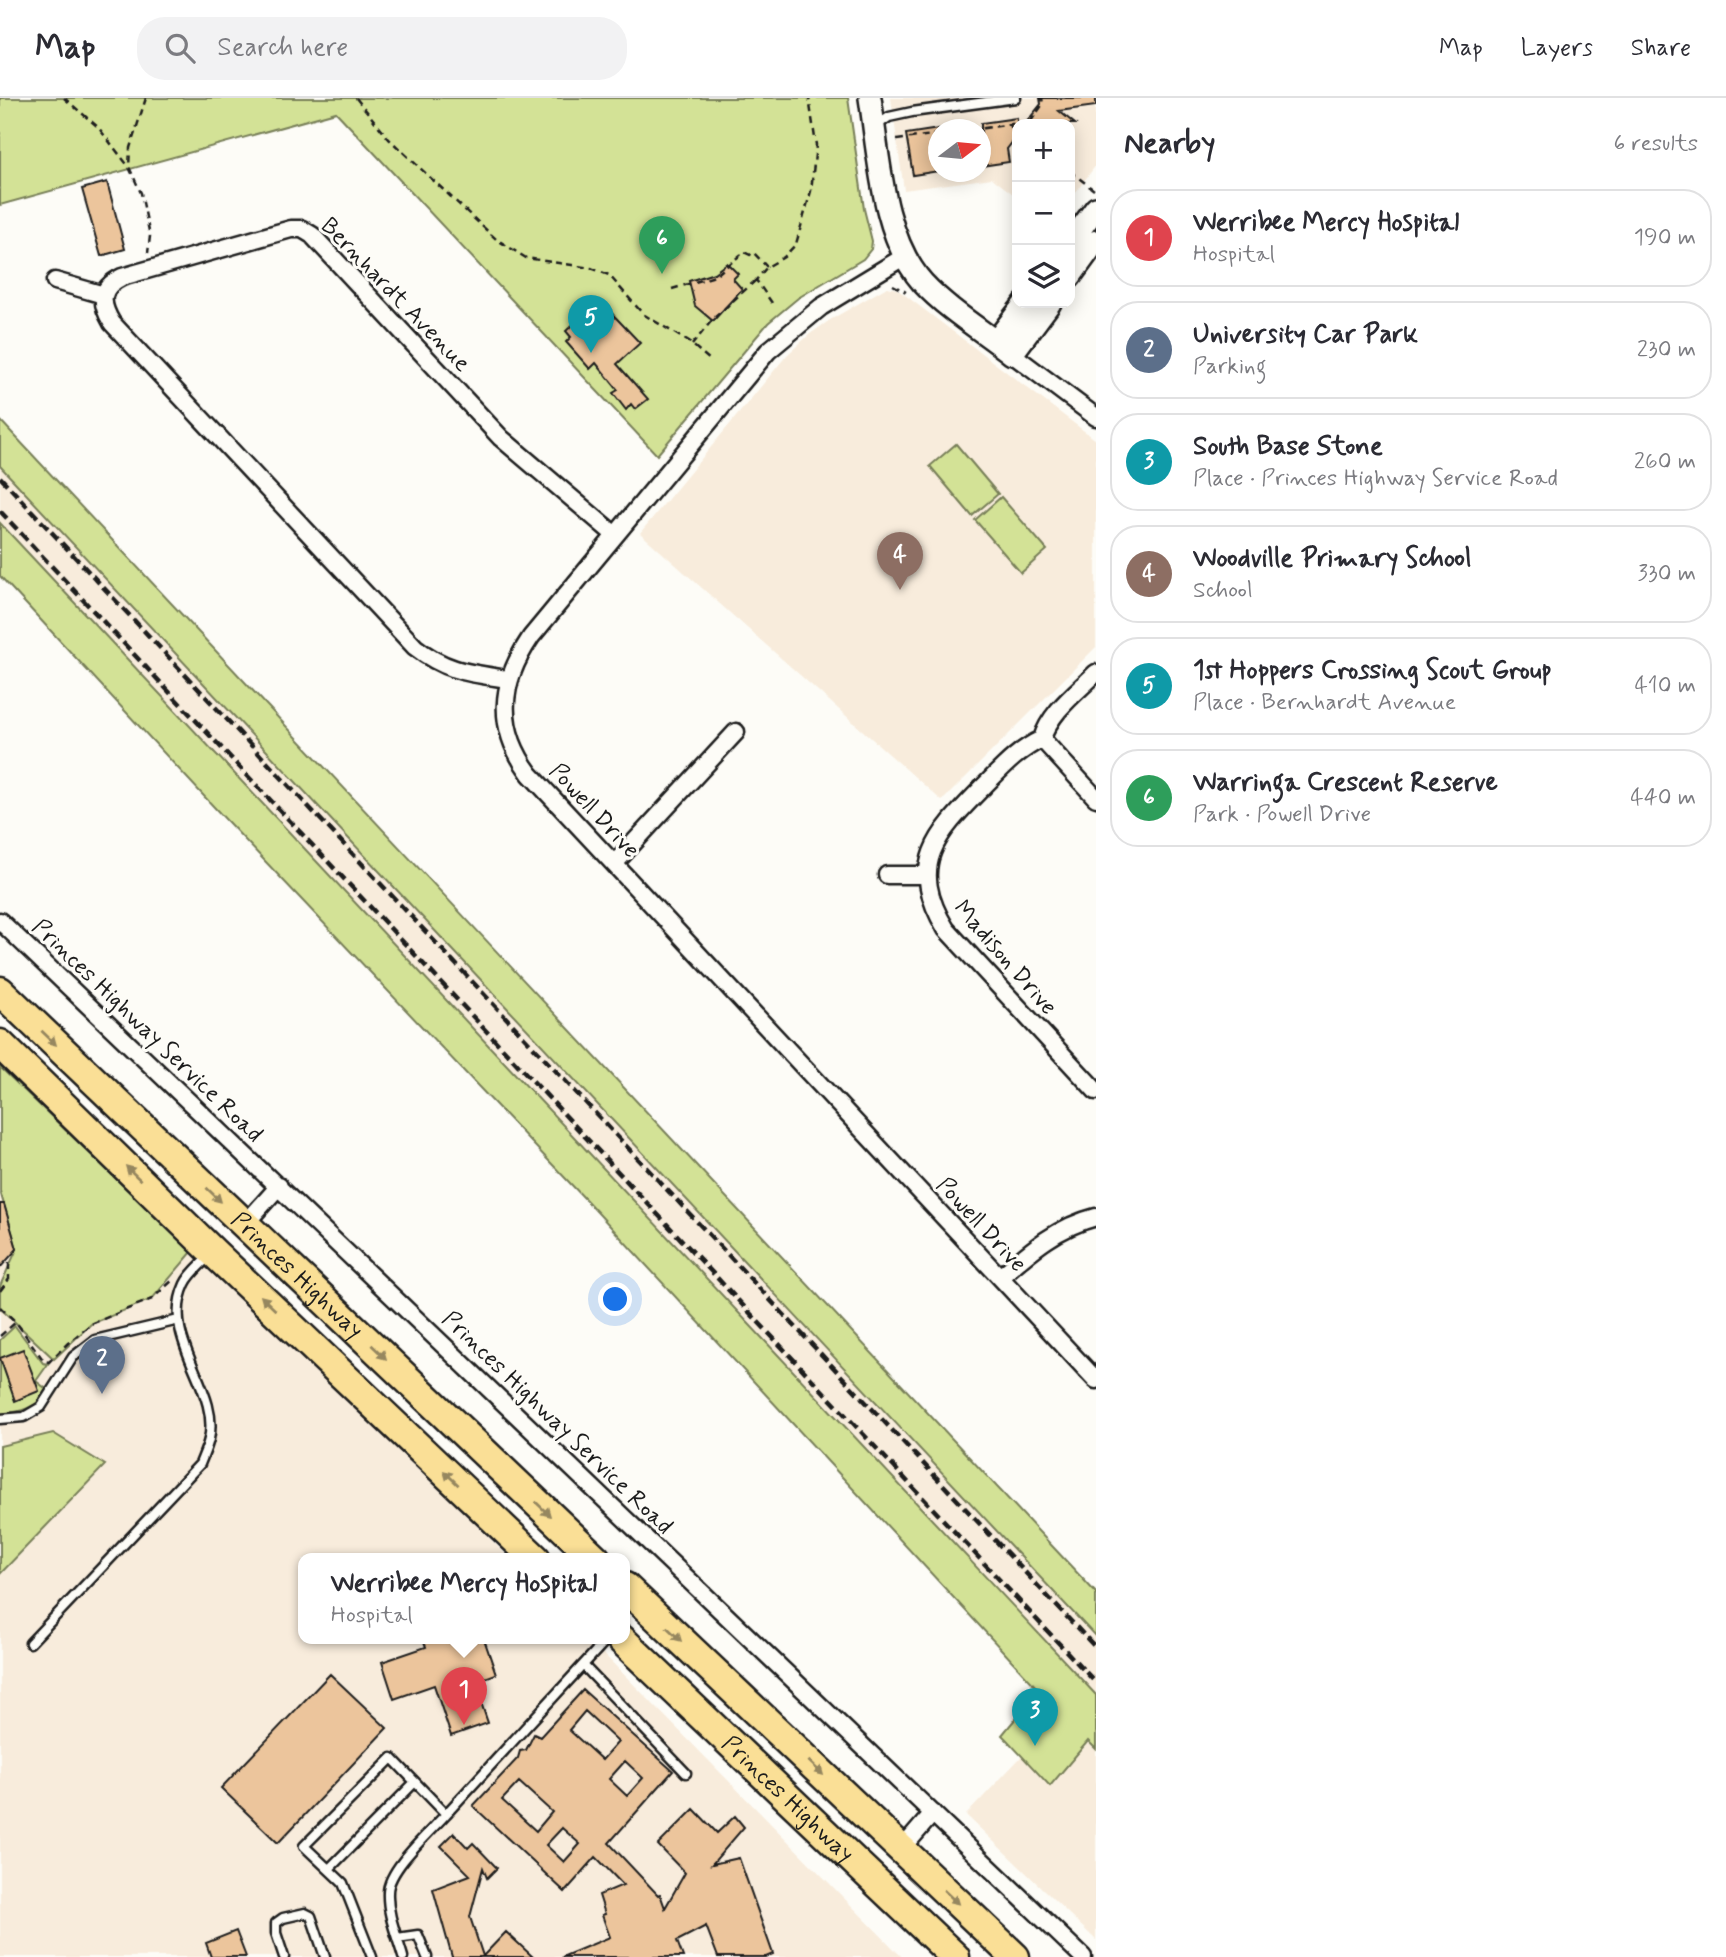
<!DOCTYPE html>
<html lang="en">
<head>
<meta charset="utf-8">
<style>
	:root { --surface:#fff; --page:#f2f2f3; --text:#2b2b33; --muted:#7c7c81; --line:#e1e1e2; --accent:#0f766e }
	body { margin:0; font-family:Mynerve,sans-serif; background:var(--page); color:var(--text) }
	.controls { position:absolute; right:21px; top:21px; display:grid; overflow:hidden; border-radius:14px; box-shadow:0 4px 18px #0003 }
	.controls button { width:63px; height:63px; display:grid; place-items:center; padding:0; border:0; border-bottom:2px solid var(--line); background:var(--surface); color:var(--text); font:35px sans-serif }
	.compass { position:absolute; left:928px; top:21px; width:63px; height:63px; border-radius:50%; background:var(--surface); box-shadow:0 4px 18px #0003; rotate:74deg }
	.you { position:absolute; left:616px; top:1202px; width:24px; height:24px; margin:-18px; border:5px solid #fff; border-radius:50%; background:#1a73e8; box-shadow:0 0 0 10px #1a73e833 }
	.badge { display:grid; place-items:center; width:46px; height:46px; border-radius:50%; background:var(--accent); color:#fff; font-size:23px; font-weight:700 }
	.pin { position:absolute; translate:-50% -58px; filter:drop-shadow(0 2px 4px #0008) }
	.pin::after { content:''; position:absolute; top:37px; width:24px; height:21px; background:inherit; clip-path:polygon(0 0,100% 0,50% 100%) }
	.popup { position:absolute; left:298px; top:1455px; width:332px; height:91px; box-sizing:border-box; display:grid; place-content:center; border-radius:14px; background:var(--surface); filter:drop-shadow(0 2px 5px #0005); font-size:23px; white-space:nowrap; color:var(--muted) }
	.popup b { font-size:26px; color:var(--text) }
	.popup::after { content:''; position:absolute; left:50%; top:100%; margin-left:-14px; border:14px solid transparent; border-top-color:var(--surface) }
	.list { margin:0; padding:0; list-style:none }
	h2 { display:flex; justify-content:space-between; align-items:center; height:91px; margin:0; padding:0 28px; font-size:30px }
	h2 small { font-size:23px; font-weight:400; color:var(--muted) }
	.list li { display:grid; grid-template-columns:46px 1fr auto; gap:21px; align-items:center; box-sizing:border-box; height:98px; margin:0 14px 14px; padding:0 14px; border:2px solid var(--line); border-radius:28px }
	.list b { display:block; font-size:26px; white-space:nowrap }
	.list p { margin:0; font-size:23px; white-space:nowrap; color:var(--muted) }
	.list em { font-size:23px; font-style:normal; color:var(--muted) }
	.icon { flex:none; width:38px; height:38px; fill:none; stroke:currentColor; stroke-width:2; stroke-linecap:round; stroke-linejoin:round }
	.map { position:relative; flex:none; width:1096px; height:1859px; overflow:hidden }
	header { display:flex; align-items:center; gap:42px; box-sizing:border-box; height:98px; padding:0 35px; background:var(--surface); border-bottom:2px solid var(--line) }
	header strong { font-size:33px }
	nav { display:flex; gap:38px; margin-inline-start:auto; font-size:24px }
	.search { width:490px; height:63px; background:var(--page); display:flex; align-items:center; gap:18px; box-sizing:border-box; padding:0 24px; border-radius:28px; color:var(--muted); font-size:26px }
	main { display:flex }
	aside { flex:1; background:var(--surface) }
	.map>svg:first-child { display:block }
	.built { fill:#f8ecdc; fill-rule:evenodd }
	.green { fill:#d3e296; stroke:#787f59; stroke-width:2 }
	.building { fill:#ecc59c; stroke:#1c1c1c; stroke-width:2; fill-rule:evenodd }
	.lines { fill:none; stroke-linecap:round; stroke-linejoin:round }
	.service-casing { stroke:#1c1c1c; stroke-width:13 }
	.minor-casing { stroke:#1c1c1c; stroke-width:21 }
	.tertiary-casing { stroke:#1c1c1c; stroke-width:26 }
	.trunk-casing { stroke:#1c1c1c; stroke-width:33 }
	.path { stroke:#1c1c1c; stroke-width:2.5; stroke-dasharray:7 5; stroke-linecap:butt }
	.service { stroke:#fdfcf7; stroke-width:8 }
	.minor { stroke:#fdfcf7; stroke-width:16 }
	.tertiary { stroke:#fdfcf7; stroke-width:21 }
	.trunk { stroke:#fadf96; stroke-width:28 }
	.rail { stroke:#1c1c1c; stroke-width:4.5; stroke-dasharray:10 5; stroke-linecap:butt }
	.oneway { fill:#96875f }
	.labels { text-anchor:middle; stroke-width:6; stroke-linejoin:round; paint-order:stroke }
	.street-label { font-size:24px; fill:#1c1c1c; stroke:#fdfcf7 }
</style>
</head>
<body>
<header>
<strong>Map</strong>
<div class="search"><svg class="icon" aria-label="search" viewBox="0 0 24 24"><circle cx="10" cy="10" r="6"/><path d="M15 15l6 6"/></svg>Search here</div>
<nav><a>Map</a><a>Layers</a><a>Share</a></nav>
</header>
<main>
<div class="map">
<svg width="1096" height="1859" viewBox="0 0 1096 1859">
	<rect width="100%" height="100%" fill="#fdfcf7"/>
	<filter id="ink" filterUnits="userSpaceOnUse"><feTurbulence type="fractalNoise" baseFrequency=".0143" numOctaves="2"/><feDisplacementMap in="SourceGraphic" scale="14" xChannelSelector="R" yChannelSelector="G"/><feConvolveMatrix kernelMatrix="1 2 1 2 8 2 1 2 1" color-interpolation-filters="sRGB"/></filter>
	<g filter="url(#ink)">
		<path class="built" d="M891,0H1095L1096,67L1070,102V26H1017V99L992,80L904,92ZM939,32H981V74H939Z
			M887,189L897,191L1096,342V549L942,703L640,435L787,257L810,236L830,222Z
			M0,368L1096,1539V1597L0,425Z
			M0,969L461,1411L510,1461H303V1541H589L902,1859H0Z
			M1090,1642L1096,1649V1842L966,1717L1022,1658L1050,1688Z"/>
		<path class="green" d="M0,0H848L864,111L872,143L871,151L863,161L798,200L768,225L657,357L336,14L0,107Z
			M0,322L1096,1495V1539L0,368Z
			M956,346L998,396L972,418L930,368Z
			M1001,399L1047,452L1021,475L975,422Z
			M0,425L1096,1597V1651L1088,1643L1050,1688L1006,1641L1002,1637L1039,1592L586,1102L227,723L0,478Z
			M0,969L192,1154L152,1201L91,1226L54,1261L0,1210V1188L17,1151L0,1093Z
			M15,1228L43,1265L48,1266L36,1283L49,1293C36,1310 21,1314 0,1316V1242Z
			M53,1335L105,1367L0,1476V1348Z"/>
		<path class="building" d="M1040,0H1096V8L1059,13L1075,26H1025L1041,6Z
			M1017,20V38L1007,51L1009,64L981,68V25Z
			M939,31V73L913,77L906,36Z
			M107,84L125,151L101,158L82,91Z
			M727,165L738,176L733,181L742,191L713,223L695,208L689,183L714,175Z
			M601,204L640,245L617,266L648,301L635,311L631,306L626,312L613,295L618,292L596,265L590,271L566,244L571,239L566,233L586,214Z
			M0,1106H4L17,1151L0,1170Z
			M23,1251L39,1293L15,1303L0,1260Z
			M423,1541H484L496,1576L474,1584L488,1625L451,1638L434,1587L394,1601L382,1564L426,1549Z
			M330,1576L387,1630L278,1745L221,1690Z
			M583,1592L673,1673L609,1745L658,1797L660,1796L665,1810L685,1775L658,1747L694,1711L717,1735L735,1718L744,1729L712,1766L739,1760L773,1856L766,1859H718L706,1828L677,1843L683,1859H562L610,1839L602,1817L605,1816L599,1797L623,1787L596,1759L565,1794L473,1708L518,1660L520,1653L526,1652L534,1636L540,1639ZM585,1613L618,1644L602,1662L569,1632ZM625,1663L643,1680L627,1698L609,1681ZM519,1684L552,1714L536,1733L502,1702ZM562,1730L580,1746L564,1764L546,1747Z
			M454,1735L468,1750L473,1745L497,1770L487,1780L483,1770L470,1819L483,1858L506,1834L533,1859H452L433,1791L470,1777L441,1748Z
			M236,1833L246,1859H211L206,1845Z"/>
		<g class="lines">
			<defs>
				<path id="service" d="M876,28L889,19L912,14L1016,0
					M0,1321L24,1319L41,1309L73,1259L95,1242L179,1222
					M607,1541L583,1567L686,1675
					M30,1545L200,1366C203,1358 207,1350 209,1341C221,1290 159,1242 185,1186C190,1175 202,1166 210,1157
					M446,1716L583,1567
					M329,1771L415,1684
					M397,1840L418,1837L427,1859
					M284,1859L276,1835V1825L283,1820L305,1815L311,1818L325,1859
					M372,1859L343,1785L304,1748L392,1660L446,1716C430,1734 388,1771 388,1794C387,1816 397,1838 403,1859"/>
				<path id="minor" d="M905,158L821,209L768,253L531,539C499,586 496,630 530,676L1096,1282
					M55,183L104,197
					M1012,256L1096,319
					M1096,575C1076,595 1050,614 1042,641C1018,652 1002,670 984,688C938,735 906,765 946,831L1096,993
					M508,581C469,575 447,574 415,549L112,225C100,205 99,190 122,179L291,131H302L312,137L501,340L615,437
					M1042,641L1096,700
					M614,766L736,634
					M887,777H927
					M0,823L1083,1859
					M245,1126L279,1088
					M1000,1179C1030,1153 1057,1129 1096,1119
					M901,1752L933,1715"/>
				<path id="tertiary" d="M870,0C879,58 882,139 923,185C948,212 983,233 1012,256L1050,205
					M1070,145L1096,110
					M1070,179L1096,143
					M996,243L1025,205"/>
				<g id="trunk">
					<path id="s1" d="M0,893L596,1461"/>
					<path d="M0,946L213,1154L536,1461"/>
					<path d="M625,1489L1015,1859"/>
					<path id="s2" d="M621,1541L955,1859"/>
				</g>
			</defs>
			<use href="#service" class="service-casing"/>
			<use href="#minor" class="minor-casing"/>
			<use href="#tertiary" class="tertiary-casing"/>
			<use href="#trunk" class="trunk-casing"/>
			<path class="path" d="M64,0L98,29L129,69
				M146,0L130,50L129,69L141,95L150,138L148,155
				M356,0L389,41L496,141L526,160L591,170L609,177L643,216L689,244L711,263
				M1009,27L1017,34
				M971,32L1031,23L1043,6L1042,0
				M897,42L939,36
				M1070,58V57
				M1070,73L1094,92
				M893,187L906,194
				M672,191L715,178L744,154L750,157L753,154L767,169
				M772,205L756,182L767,169L784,159L796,146L811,93L816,47L809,0
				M692,247L713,221L756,182
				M0,1193L9,1181V1160
				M0,1209L16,1224
				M0,1238L16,1224L44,1263L49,1264L68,1245L91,1226L152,1201L174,1181"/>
			<use href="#service" class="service"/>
			<use href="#minor" class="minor"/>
			<use href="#tertiary" class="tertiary"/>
			<use href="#trunk" class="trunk"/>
			<path class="rail" d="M0,379L1096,1550
				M0,413L1096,1585"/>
		</g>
		<defs><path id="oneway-solid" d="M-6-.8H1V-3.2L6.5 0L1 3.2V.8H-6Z" transform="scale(1.75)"/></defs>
		<g class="oneway">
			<use href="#oneway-solid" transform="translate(49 940) rotate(44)"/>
			<use href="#oneway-solid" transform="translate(133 1075) rotate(-136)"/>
			<use href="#oneway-solid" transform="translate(214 1097) rotate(44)"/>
			<use href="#oneway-solid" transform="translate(268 1205) rotate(-136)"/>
			<use href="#oneway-solid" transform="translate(379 1254) rotate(44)"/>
			<use href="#oneway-solid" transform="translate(451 1380) rotate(-136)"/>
			<use href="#oneway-solid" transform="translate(543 1411) rotate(44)"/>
			<use href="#oneway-solid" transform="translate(674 1536) rotate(44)"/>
			<use href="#oneway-solid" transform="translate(816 1670) rotate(44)"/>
			<use href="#oneway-solid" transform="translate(951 1799) rotate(43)"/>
		</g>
	</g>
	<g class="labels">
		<g class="street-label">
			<text transform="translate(396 196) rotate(46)" y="8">Bernhardt Avenue</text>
			<text transform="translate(595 712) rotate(47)" y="8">Powell Drive</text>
			<text transform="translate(1006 859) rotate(49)" y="8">Madison Drive</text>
			<text transform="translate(148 932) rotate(44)" y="8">Princes Highway Service Road</text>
			<text transform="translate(982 1126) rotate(47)" y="8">Powell Drive</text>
			<text dy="8" stroke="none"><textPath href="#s1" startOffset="411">Princes Highway</textPath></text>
			<text transform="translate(558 1324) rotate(44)" y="8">Princes Highway Service Road</text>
			<text dy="8" stroke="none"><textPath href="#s2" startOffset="231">Princes Highway</textPath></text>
		</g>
	</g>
</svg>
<div class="controls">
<button>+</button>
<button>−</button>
<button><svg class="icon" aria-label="layers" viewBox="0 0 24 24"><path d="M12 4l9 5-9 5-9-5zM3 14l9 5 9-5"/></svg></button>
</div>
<svg class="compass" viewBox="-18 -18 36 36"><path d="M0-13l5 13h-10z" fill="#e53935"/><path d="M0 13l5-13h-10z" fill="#7c7c81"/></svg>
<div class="you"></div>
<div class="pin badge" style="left:464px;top:1627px;background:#e0444e">1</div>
<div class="popup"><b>Werribee Mercy Hospital</b>Hospital</div>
<div class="pin badge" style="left:102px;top:1296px;background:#5c6f8a">2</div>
<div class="pin badge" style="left:1035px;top:1648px;background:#0f9aa8">3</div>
<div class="pin badge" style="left:900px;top:492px;background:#8d6e63">4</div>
<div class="pin badge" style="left:591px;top:255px;background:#0f9aa8">5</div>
<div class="pin badge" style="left:662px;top:176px;background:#2e9e5b">6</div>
</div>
<aside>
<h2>Nearby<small>6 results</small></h2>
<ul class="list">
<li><span class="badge" style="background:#e0444e">1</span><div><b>Werribee Mercy Hospital</b><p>Hospital</p></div><em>190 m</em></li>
<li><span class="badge" style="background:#5c6f8a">2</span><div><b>University Car Park</b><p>Parking</p></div><em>230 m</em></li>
<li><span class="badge" style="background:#0f9aa8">3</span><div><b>South Base Stone</b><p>Place · Princes Highway Service Road</p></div><em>260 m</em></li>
<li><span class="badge" style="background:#8d6e63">4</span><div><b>Woodville Primary School</b><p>School</p></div><em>330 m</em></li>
<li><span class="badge" style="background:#0f9aa8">5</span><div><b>1st Hoppers Crossing Scout Group</b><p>Place · Bernhardt Avenue</p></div><em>410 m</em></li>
<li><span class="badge" style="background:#2e9e5b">6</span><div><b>Warringa Crescent Reserve</b><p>Park · Powell Drive</p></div><em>440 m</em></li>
</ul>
</aside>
</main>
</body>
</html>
